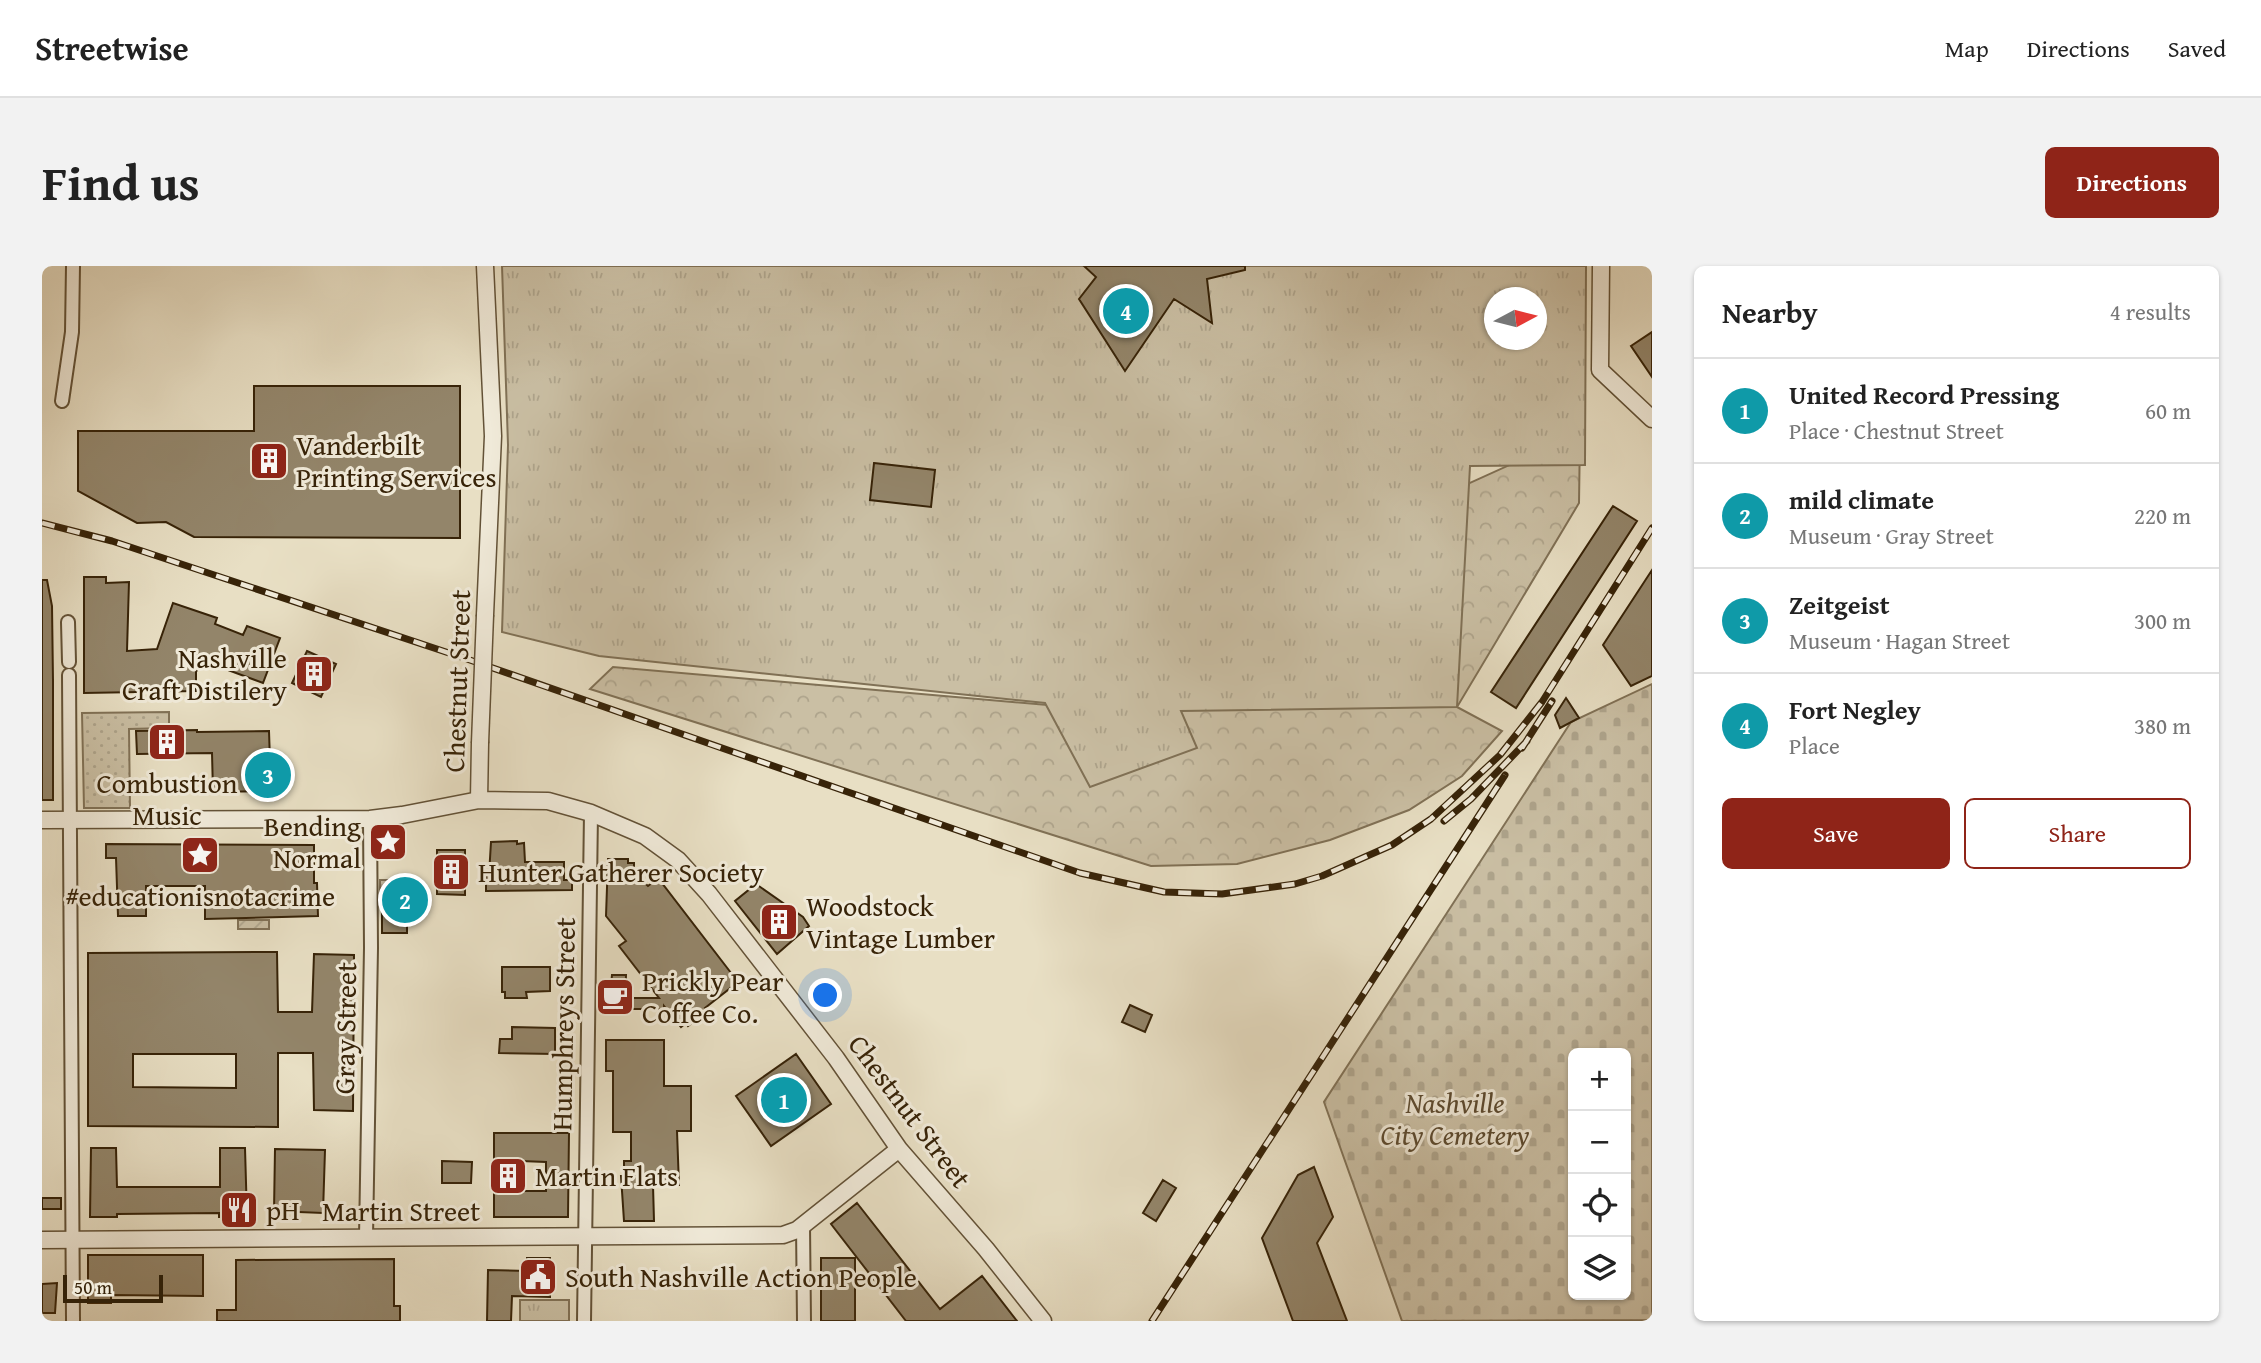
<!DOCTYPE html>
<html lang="en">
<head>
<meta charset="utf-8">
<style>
	:root { --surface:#fff; --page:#f2f2f2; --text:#222; --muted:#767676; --line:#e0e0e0; --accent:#8f2418 }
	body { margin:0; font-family:"Gentium Book Plus",serif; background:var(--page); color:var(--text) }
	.controls { position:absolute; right:21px; bottom:21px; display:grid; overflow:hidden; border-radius:10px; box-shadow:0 2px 5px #0004 }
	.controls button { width:63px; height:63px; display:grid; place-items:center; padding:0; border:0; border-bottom:2px solid var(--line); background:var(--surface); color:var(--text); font:35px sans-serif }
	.compass { position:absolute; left:1442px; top:21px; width:63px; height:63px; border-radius:50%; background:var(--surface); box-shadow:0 2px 5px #0004; rotate:83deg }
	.scale { position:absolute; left:21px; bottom:18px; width:100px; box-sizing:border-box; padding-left:7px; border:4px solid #372308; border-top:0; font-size:19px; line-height:24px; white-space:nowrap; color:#372308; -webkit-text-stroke:5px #f0ead9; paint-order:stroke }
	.you { position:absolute; left:784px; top:730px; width:24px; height:24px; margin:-18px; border:5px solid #fff; border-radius:50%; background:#1a73e8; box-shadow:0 0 0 10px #1a73e833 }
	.badge { display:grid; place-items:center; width:46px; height:46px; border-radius:50%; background:var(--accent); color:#fff; font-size:23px; font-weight:700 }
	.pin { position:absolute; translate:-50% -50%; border:4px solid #fff; box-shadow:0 2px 7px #0006 }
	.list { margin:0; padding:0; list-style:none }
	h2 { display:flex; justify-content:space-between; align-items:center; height:91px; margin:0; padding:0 28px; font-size:30px }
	h2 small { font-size:23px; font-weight:400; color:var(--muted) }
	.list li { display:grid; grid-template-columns:46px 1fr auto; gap:21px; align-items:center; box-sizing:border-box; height:105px; padding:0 28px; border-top:2px solid var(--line) }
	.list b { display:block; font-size:26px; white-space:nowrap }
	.list p { margin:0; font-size:23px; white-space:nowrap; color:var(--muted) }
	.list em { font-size:23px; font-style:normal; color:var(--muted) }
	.actions { display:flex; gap:14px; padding:21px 28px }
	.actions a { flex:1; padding:16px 0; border:2px solid var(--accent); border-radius:10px; text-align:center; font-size:24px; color:var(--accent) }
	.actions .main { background:var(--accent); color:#fff }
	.icon { flex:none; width:38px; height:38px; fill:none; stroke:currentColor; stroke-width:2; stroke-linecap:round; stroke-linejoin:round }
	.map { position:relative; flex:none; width:1610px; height:1055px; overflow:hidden; border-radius:10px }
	header { display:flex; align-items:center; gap:42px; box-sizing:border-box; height:98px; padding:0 35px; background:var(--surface); border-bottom:2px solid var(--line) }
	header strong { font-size:33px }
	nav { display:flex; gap:38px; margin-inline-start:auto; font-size:24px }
	.intro { display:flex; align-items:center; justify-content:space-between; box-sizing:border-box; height:168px; padding:0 42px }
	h1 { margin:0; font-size:49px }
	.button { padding:18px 32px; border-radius:10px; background:var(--accent); color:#fff; font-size:24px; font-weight:700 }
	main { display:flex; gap:42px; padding:0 42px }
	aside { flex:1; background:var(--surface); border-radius:10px; box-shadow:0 2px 5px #0004 }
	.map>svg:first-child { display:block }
	.grass { fill:url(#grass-dots); stroke:#807156; stroke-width:2 }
	.forest { fill:url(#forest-crowns); stroke:#807156; stroke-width:2 }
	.cemetery { fill:url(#cemetery-stones); stroke:#807156; stroke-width:2; fill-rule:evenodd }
	.park { fill:url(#park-tufts); stroke:#807156; stroke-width:2; fill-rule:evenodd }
	.garden { fill:url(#garden-furrows); stroke:#807156; stroke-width:2 }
	.building { fill:#93856a; stroke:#372308; stroke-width:2; fill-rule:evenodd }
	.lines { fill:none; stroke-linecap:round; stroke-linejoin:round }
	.minor-casing { stroke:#635237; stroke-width:16 }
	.tertiary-casing { stroke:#635237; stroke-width:19 }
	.minor { stroke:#f0ead9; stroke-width:12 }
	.tertiary { stroke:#f0ead9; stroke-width:16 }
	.rail-casing { stroke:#372308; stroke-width:7 }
	.rail { stroke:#f0ead9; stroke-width:4.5; stroke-dasharray:13; stroke-linecap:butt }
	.tertiary-bridge-casing { stroke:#635237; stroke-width:19; stroke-linecap:butt }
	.tertiary-bridge { stroke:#f0ead9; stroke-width:16 }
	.labels { text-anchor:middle; stroke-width:6; stroke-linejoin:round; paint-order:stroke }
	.poi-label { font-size:28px; fill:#372308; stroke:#f0ead9; text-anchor:start }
	.street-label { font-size:28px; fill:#372308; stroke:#f0ead9 }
	.park-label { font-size:28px; font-style:italic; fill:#5c4a2f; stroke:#f0ead9 }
</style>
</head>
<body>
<header>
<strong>Streetwise</strong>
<nav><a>Map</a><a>Directions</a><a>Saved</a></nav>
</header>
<div class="intro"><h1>Find us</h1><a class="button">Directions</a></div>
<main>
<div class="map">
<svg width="1610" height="1055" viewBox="0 0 1610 1055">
	<defs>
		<pattern id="grass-dots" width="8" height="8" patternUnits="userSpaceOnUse" patternTransform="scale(1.75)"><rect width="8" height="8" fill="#cabfa4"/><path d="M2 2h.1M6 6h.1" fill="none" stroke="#aea48c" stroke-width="1.8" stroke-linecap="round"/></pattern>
		<pattern id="forest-crowns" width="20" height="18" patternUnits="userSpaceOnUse" patternTransform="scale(1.75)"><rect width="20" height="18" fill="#cabfa4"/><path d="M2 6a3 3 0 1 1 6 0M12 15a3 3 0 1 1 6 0" fill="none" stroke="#aea48c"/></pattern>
		<pattern id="cemetery-stones" width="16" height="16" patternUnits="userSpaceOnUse" patternTransform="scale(1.75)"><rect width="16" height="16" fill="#cabfa4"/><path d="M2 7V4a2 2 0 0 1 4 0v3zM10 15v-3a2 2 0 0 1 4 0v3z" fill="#aea48c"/></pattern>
		<pattern id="park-tufts" width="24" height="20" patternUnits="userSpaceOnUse" patternTransform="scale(1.75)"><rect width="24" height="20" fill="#cabfa4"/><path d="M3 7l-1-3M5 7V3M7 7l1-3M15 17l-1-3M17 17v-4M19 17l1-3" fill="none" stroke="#aea48c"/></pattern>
		<pattern id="garden-furrows" width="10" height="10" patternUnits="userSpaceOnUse" patternTransform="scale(1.75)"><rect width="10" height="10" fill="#cabfa4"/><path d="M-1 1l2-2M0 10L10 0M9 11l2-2" fill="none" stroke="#aea48c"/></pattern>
	</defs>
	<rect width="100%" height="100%" fill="#e8dfc4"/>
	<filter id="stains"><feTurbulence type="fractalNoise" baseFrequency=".00286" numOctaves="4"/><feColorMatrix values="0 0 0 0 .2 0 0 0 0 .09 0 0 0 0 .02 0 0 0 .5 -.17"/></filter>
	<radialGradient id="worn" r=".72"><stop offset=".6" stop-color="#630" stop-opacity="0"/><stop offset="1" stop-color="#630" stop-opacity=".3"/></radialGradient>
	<path class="grass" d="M127,446V462L87,463L88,542H42L40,447Z
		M338,614H365V629H338Z"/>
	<path class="forest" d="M1538,167L1537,237L1415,441L1460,465L1420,510L1367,544L1288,574L1195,598L1109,600L548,423L571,401L1017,440L1366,245Z"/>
	<path class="cemetery" d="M1610,418V1054L1360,1055L1282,836L1529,456ZM1531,787H1584V1029H1531Z"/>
	<path class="park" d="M460,0H1544L1543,199L1428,200L1415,441L1139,445L1155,482L1048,521L1003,437L557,390L460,366L466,179ZM1452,32H1494V74H1452Z
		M478,1034H527V1055H478Z"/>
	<path class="garden" d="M196,654H227V663H196Z"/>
	<path class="building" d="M1042,0H1203V4L1165,13L1170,57L1132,33L1083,105L1037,33L1054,11Z
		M1610,66V111L1589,80Z
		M212,120H418V272L152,271L124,256L95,257L36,225V165H212Z
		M832,197L893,204L889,241L828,234Z
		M1571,240L1595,255L1474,442L1449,426Z
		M1610,304V410L1589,420L1561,379Z
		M42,311H64V317L87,316L85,385L115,383L131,337L175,352L173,358L201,369L205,360L238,372L221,417L159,394L154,406V425L42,427Z
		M0,314H5L10,340L11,415V534H0Z
		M265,385L294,398L279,431L250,417Z
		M1524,432L1537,452L1518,462L1513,449Z
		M155,464V466L227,465L229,525L171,526L170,487L95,488L94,465Z
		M475,575V578L482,577L483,596H522V614H530V624L444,625V609H447L449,576Z
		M64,578L272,579V617H275L276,650L163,653V620H104V650H76L74,592H64Z
		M395,584H423V629L395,628Z
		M566,593H586V597H592V608L606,620L616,612L696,716L663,742L665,745L646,760L644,757L639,761L622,740V743H587V732H617L577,680L584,675L564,650Z
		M714,618L761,651L767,660L735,688L693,635Z
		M365,629V667H340V632Z
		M235,686L236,746H270L272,688L312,689L311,845L272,844L271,787H236V861L46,860V687ZM91,788H194V822L91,821Z
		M460,701H508V725L484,726L485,732H463V726H460Z
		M570,709H584L583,740H567Z
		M1088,739L1110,749L1103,766L1080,756Z
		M470,761L513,762V788L457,787L458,773H470Z
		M564,774H622V820H649V865H635L637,919H611L612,955H582L579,910H582V895H589V866H571V805H564Z
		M754,788L789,838L729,880L694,830Z
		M452,867H527L526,951H452ZM479,895L504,896V925H479Z
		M49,882H74L75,921H178V882H203L205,951H177V947L75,948V951H48Z
		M233,883L283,884L281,947L232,945Z
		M400,895L430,896L429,917H400Z
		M1272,901L1291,951L1275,977L1305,1055H1251L1220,972L1256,909Z
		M1121,914L1134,922L1114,955L1101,947Z
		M0,932H19V943H0Z
		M815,937L898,1043L940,1010L975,1055H864L789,958Z
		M46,989H161V1030L69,1029V1037H46Z
		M485,992H508V1031L470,1030L469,1055H445L446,1004L485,1005Z
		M779,992H813V1055H779Z
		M352,993V1040H358V1055H175V1044H194V994Z
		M15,1017L13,1047H0V1018Z"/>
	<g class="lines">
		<defs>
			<path id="minor" d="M20,135L30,66L31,0
				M26,356L27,396
				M27,409L31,1055
				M761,959L762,1055
				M324,971L329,682L328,553
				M542,1055L549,547"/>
			<path id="tertiary" d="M443,0L451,170L443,349
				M1559,0L1558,104L1610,153
				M437,534L438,477
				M0,554L328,553L360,549L437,534L506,535L549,547L603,570L636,594L667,628L794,792L857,883L944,983L1001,1055
				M0,974L741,969L755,964L857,883"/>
		</defs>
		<use href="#minor" class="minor-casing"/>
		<use href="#tertiary" class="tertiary-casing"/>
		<use href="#minor" class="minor"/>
		<use href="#tertiary" class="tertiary"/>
		<defs>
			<path id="rail" d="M0,257L70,275L425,393L1038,607L1122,626L1180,628L1253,618L1280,610L1350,579L1389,553L1458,489L1500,436L1610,262
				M1480,482L1510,435
				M1402,555L1429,533L1485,475
				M1110,1055L1463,509"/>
		</defs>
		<use href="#rail" class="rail-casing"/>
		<use href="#rail" class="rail"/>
		<defs>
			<path id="tertiary-bridge" d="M438,477L443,349"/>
		</defs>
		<use href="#tertiary-bridge" class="tertiary-bridge-casing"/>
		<use href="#tertiary-bridge" class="tertiary-bridge"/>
	</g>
	<defs>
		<symbol id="building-square" viewBox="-11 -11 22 22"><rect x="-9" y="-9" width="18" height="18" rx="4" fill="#8f2418" stroke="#f0ead9"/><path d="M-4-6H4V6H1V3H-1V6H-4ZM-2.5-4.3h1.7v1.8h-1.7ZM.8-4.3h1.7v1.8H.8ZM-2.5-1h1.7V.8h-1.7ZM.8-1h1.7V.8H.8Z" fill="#fff"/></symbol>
		<symbol id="sight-square" viewBox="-11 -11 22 22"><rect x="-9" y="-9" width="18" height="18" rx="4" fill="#8f2418" stroke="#f0ead9"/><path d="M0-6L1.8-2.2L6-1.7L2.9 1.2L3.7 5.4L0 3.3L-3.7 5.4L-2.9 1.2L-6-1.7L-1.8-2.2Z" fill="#fff"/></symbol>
		<symbol id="cafe-square" viewBox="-11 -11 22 22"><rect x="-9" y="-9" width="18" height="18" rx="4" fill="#8f2418" stroke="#f0ead9"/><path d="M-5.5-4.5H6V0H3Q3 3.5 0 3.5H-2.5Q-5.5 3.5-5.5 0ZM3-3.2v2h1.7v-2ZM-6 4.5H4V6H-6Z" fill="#fff"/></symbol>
		<symbol id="restaurant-square" viewBox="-11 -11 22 22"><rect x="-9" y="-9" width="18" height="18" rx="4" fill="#8f2418" stroke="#f0ead9"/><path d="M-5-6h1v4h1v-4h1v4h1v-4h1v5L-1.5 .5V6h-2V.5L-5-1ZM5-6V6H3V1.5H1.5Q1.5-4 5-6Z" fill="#fff"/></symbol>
		<symbol id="civic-square" viewBox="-11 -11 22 22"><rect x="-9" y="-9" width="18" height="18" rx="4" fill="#8f2418" stroke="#f0ead9"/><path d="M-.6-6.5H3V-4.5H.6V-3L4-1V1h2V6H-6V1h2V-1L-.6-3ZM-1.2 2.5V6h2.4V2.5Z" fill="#fff"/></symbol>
	</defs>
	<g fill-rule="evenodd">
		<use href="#building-square" x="205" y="173" width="44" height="44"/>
		<use href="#building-square" x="250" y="386" width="44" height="44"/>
		<use href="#building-square" x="103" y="454" width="44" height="44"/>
		<use href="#sight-square" x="324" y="554" width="44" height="44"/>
		<use href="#sight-square" x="136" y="567" width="44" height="44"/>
		<use href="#building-square" x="387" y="584" width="44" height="44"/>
		<use href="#building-square" x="715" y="634" width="44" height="44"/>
		<use href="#cafe-square" x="551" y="709" width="44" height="44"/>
		<use href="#building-square" x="444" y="888" width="44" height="44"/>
		<use href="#restaurant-square" x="175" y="922" width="44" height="44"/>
		<use href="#civic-square" x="474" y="989" width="44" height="44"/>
	</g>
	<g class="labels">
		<g class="poi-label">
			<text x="254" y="189">Vanderbilt<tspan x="254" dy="32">Printing Services</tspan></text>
			<text x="245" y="402" text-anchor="end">Nashville<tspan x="245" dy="32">Craft Distilery</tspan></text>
			<text x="125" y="527" text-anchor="middle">Combustion<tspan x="125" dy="32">Music</tspan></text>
			<text x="319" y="570" text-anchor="end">Bending<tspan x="319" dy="32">Normal</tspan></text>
			<text x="436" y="616">Hunter Gatherer Society</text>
			<text x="158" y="640" text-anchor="middle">#educationisnotacrime</text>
			<text x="764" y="650">Woodstock<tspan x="764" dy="32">Vintage Lumber</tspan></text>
			<text x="600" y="725">Prickly Pear<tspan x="600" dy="32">Coffee Co.</tspan></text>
			<text x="493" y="920">Martin Flats</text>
			<text x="224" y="954">pH</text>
			<text x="523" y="1021">South Nashville Action People</text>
		</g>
		<g class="street-label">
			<text transform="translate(415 415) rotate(-88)" y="10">Chestnut Street</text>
			<text transform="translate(521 758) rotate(-89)" y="10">Humphreys Street</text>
			<text transform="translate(303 762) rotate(-89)" y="10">Gray Street</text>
			<text transform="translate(868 845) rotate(53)" y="10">Chestnut Street</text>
			<text x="359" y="955">Martin Street</text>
		</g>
		<g class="park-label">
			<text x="1413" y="847">Nashville<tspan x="1413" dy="32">City Cemetery</tspan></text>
		</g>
	</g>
	<rect width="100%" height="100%" filter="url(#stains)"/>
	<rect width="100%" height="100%" fill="url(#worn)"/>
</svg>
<div class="controls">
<button>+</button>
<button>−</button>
<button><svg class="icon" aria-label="locate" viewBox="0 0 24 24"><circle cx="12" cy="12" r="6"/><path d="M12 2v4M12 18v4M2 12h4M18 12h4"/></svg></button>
<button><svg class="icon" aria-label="layers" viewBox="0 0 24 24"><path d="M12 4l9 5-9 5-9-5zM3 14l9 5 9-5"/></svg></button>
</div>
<svg class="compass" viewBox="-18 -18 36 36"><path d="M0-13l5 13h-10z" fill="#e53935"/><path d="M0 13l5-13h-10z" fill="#767676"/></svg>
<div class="scale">50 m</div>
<div class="you"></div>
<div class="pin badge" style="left:742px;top:834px;background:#0f9aa8">1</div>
<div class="pin badge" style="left:363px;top:634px;background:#0f9aa8">2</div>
<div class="pin badge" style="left:226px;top:509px;background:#0f9aa8">3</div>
<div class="pin badge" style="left:1084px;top:45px;background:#0f9aa8">4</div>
</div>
<aside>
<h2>Nearby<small>4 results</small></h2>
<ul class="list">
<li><span class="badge" style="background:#0f9aa8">1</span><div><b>United Record Pressing</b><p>Place · Chestnut Street</p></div><em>60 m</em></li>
<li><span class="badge" style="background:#0f9aa8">2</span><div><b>mild climate</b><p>Museum · Gray Street</p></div><em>220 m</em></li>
<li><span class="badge" style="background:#0f9aa8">3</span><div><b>Zeitgeist</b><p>Museum · Hagan Street</p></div><em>300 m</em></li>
<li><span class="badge" style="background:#0f9aa8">4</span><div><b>Fort Negley</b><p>Place</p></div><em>380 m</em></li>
</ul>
<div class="actions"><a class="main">Save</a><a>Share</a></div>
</aside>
</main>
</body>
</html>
